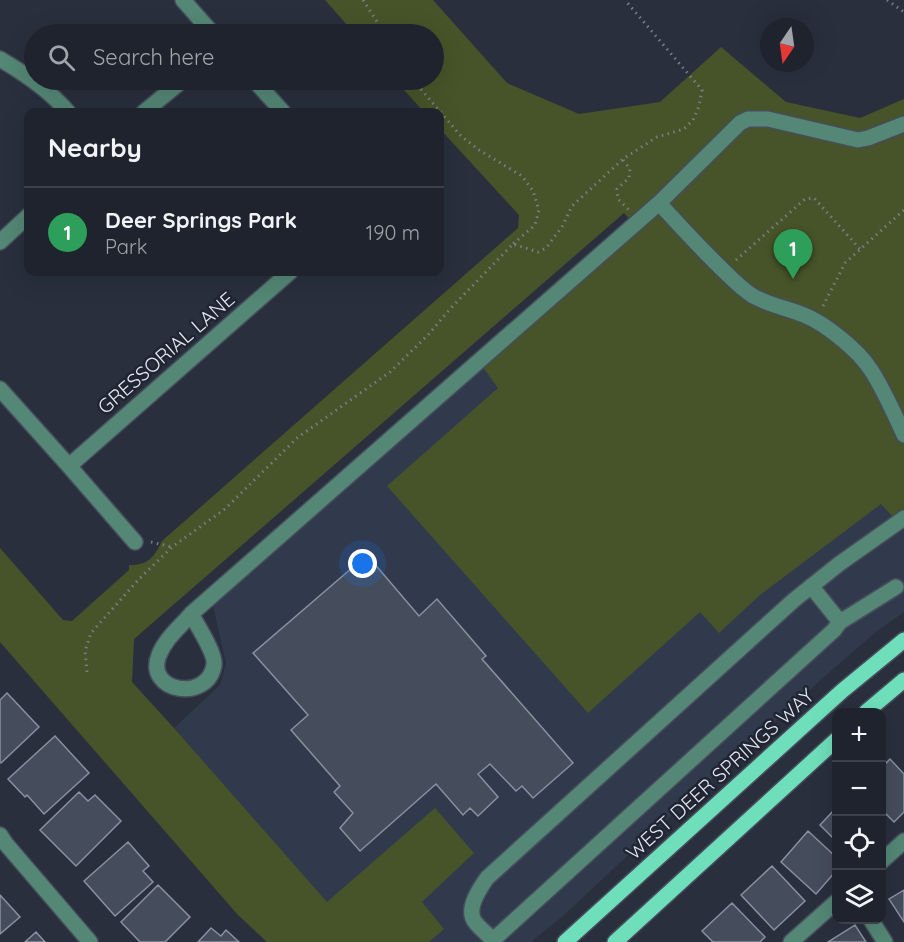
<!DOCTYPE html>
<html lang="en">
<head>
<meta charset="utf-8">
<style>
	:root { --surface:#1f232e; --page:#2c2f3a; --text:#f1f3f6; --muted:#a1a4aa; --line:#3c404a; --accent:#caba3a }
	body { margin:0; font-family:Quicksand,sans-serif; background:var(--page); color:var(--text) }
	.controls { position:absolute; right:18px; bottom:18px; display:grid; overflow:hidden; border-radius:12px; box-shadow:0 6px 24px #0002 }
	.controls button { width:54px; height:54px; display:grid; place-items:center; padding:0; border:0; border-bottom:2px solid var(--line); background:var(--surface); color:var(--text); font:30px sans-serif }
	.compass { position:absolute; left:760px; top:18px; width:54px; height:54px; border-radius:50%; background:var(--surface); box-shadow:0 6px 24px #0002; rotate:193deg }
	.you { position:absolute; left:363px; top:564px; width:21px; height:21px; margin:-15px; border:4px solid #fff; border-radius:50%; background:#1a73e8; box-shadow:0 0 0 9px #1a73e833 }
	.badge { display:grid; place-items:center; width:39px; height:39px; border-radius:50%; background:var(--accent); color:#fff; font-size:20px; font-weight:700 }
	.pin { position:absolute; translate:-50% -50px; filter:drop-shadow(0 2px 3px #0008) }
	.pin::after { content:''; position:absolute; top:32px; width:21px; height:18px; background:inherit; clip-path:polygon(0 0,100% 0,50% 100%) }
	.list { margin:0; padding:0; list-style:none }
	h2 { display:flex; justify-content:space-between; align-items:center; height:78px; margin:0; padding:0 24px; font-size:26px }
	h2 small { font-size:20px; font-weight:400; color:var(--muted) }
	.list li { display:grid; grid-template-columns:39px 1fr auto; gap:18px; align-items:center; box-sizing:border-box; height:90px; padding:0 24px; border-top:2px solid var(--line) }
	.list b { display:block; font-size:22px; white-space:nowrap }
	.list p { margin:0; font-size:20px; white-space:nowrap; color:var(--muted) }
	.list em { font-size:20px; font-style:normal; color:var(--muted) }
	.icon { flex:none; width:33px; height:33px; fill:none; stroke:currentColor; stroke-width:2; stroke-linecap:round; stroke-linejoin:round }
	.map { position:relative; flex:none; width:904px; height:942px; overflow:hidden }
	.search { position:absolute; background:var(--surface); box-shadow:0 6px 24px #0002; left:24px; top:24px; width:420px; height:66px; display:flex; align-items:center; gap:15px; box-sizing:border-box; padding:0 21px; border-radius:33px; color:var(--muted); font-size:22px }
	.panel { position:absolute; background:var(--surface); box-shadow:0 6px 24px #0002; left:24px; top:108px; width:420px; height:168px; border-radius:12px }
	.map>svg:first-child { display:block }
	.built { fill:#31394c }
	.green { fill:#475429 }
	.building { fill:#454c5b; stroke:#8990a1; stroke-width:1.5 }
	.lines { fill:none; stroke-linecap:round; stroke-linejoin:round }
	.minor-casing { stroke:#474d5a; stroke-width:18 }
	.major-casing { stroke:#474d5a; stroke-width:18 }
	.path { stroke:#787d89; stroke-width:3; stroke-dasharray:1.5 4.5; stroke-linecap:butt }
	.minor { stroke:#548775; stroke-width:15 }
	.major { stroke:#6fdfbb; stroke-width:15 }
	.labels { text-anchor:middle; stroke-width:5; stroke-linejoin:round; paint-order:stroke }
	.street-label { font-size:20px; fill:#e4e8f1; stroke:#1f2532 }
</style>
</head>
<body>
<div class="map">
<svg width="904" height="942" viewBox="0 0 904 942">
	<rect width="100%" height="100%" fill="#292f3d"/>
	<path class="built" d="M637,228L904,529V612L876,632L833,669L654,831L564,915L531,942H361L174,728L220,685L226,663L213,606Z"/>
	<path class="green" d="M325,0H433L507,83L579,114L660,102L721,47L786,102L860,118L904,99V529L881,504L760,595L719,633L700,612L588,713L387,486L498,388L482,366L636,227L624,213L134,639L132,682L174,728L327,902L435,808L474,853L422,902L444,929L429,942H267L238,915L0,642V548L63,620L72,621L129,570V565C149,565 154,557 162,541L518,228L519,215L440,129V112H424L395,80H434V34H355Z"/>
	<path class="building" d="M367,555L419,616L437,599L486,656L482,659L573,763L533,798L522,786L516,791L490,764L478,774L498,797L478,816L470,808L463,815L436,784L360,851L340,828L353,813L334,792L340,786L291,730L308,715L253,653Z
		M7,693L39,727L1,763L0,762V700Z
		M55,736L89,773L44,814L27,795L25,797L8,779Z
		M890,759L904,774V812L894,822L882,810V767Z
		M79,792L88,801L95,795L121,821L76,866L40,830Z
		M836,808V841L820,825Z
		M808,831L836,857V871L816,894L781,862Z
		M128,842L149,866L143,871L153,882L115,916L84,881Z
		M772,866L805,901L774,930L741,895Z
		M158,885L190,917L165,942H140L121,922Z
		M904,890V922L889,899Z
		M0,895L20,917L0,934Z
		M732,903L765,937L760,942H713L702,931Z
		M855,925L866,942H828Z
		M211,928L221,936L226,930L239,942H198Z
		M36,932L45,942H25Z"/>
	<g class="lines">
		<defs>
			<path id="minor" d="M183,0L213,34
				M0,59C24,73 50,91 68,112
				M254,80L283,112
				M144,112L183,80
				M659,203C680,226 702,250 725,272C734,281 742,289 753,296C769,305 787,308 804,315C826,324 858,350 871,370C884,390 894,413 904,435
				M0,242L28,216
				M0,389L69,466L135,542
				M69,466L290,272
				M811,586L840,622
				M191,614C197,625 216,654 214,665C208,703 144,692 159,655C165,639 180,627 191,614L659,203L740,123L748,119H768L858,140L868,138L904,124
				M0,835L6,844L90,942
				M882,861L904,841
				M871,920L885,942
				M493,940L834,630L840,622L896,587
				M495,942C489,935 480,929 475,922C465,909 480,888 487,878L794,600L839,564L904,518
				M791,942L836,902"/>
			<path id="major" d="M866,712L904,680
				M565,942L842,691L904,640
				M615,942L836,740"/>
		</defs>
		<use href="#minor" class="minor-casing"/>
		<use href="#major" class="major-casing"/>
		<path class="path" d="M363,0L385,34
			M887,0L904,12
			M413,80L461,136L479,150L522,176L533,191L539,210L535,225L513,244
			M623,160L630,169L629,178L617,189L618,199L629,210
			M736,260L805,199L814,198L860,249
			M823,306L845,263L904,210
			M151,542L172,547
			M87,672L85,651L91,633L139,579L172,547L225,509L297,438L390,372L428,335L450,309L513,244L538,252L546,248L562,227L572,206L623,159L657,137L684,129L693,120L699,106L702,90L625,0"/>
		<use href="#minor" class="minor"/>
		<use href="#major" class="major"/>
	</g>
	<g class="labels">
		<g class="street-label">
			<text transform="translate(166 353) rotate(-41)" y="7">GRESSORIAL LANE</text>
			<text transform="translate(720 774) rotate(-42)" y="7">WEST DEER SPRINGS WAY</text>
		</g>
	</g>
</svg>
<div class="controls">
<button>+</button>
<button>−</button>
<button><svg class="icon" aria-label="locate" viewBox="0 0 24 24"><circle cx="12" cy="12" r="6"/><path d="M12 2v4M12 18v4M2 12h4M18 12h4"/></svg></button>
<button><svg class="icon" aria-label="layers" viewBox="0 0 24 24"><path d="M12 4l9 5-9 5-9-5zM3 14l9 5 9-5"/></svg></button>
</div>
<svg class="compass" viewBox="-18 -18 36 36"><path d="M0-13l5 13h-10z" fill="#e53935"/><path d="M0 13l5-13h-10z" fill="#a1a4aa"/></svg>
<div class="you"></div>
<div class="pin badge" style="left:793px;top:279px;background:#2e9e5b">1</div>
<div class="search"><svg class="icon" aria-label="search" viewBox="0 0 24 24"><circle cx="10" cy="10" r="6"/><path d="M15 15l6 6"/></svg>Search here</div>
<section class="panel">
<h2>Nearby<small></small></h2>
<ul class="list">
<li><span class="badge" style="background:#2e9e5b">1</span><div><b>Deer Springs Park</b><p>Park</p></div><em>190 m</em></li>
</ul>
</section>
</div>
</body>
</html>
